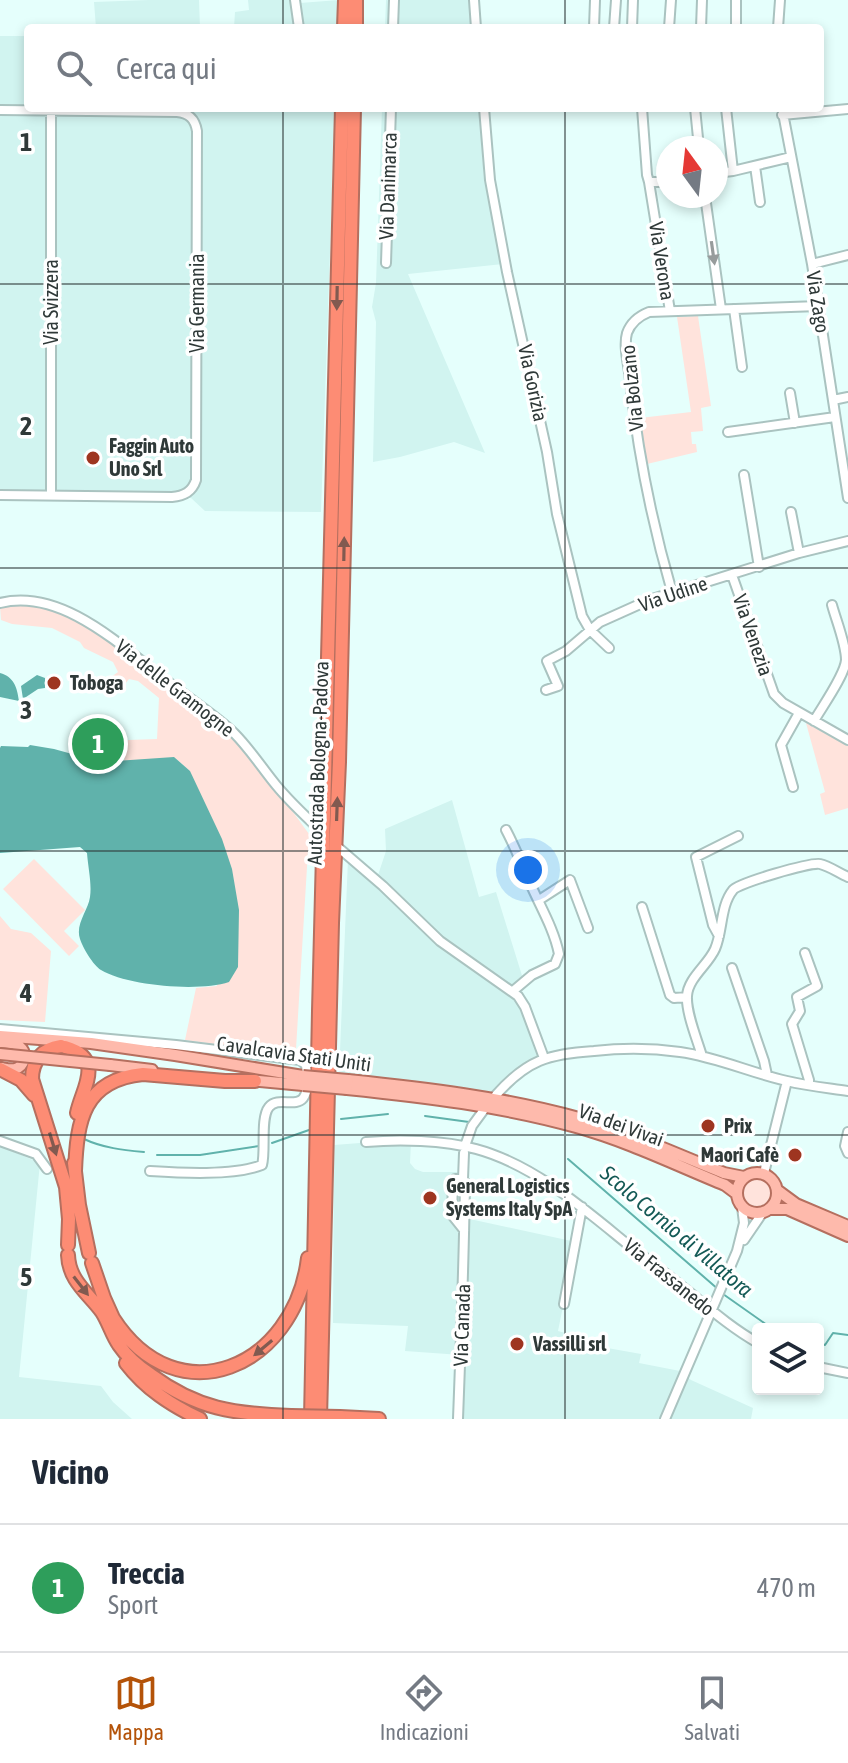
<!DOCTYPE html>
<html lang="it">
<head>
<meta charset="utf-8">
<style>
	:root { --surface:#fff; --page:#f6f6f7; --text:#1f2937; --muted:#747a83; --line:#e0e1e3; --accent:#b45309 }
	body { margin:0; font-family:"Asap Condensed",sans-serif; background:var(--page); color:var(--text) }
	.controls { position:absolute; right:24px; bottom:24px; display:grid; overflow:hidden; border-radius:8px; box-shadow:0 4px 12px #0003 }
	.controls button { width:72px; height:72px; display:grid; place-items:center; padding:0; border:0; border-bottom:2px solid var(--line); background:var(--surface); color:var(--text); font:40px sans-serif }
	.compass { position:absolute; left:656px; top:136px; width:72px; height:72px; border-radius:50%; background:var(--surface); box-shadow:0 4px 12px #0003; rotate:345deg }
	.you { position:absolute; left:528px; top:870px; width:28px; height:28px; margin:-20px; border:6px solid #fff; border-radius:50%; background:#1a73e8; box-shadow:0 0 0 12px #1a73e833 }
	.badge { display:grid; place-items:center; width:52px; height:52px; border-radius:50%; background:var(--accent); color:#fff; font-size:26px; font-weight:700 }
	.pin { position:absolute; translate:-50% -50%; border:4px solid #fff; box-shadow:0 2px 8px #0006 }
	.list { margin:0; padding:0; list-style:none }
	h2 { display:flex; justify-content:space-between; align-items:center; height:104px; margin:0; padding:0 32px; font-size:34px }
	h2 small { font-size:26px; font-weight:400; color:var(--muted) }
	.list li { display:grid; grid-template-columns:52px 1fr auto; gap:24px; align-items:center; box-sizing:border-box; height:128px; padding:0 32px; border-top:2px solid var(--line) }
	.list b { display:block; font-size:30px; white-space:nowrap }
	.list p { margin:0; font-size:26px; white-space:nowrap; color:var(--muted) }
	.list em { font-size:26px; font-style:normal; color:var(--muted) }
	.icon { flex:none; width:44px; height:44px; fill:none; stroke:currentColor; stroke-width:2; stroke-linecap:round; stroke-linejoin:round }
	.map { position:relative; flex:none; width:848px; height:1419px; overflow:hidden }
	.search { position:absolute; background:var(--surface); box-shadow:0 4px 12px #0003; left:24px; right:24px; top:24px; height:88px; display:flex; align-items:center; gap:20px; box-sizing:border-box; padding:0 28px; border-radius:8px; color:var(--muted); font-size:30px }
	.sheet { height:232px; background:var(--surface) }
	nav { display:flex; justify-content:space-around; align-items:center; box-sizing:border-box; height:112px; border-top:2px solid var(--line); background:var(--surface); font-size:22px; color:var(--muted) }
	nav a { display:grid; justify-items:center; gap:4px }
	nav .on { color:var(--accent) }
	.map>svg:first-child { display:block }
	.built { fill:#d1f4f0 }
	.green { fill:#ffe3dc }
	.water { fill:#60b2ab }
	.lines { fill:none; stroke-linecap:round; stroke-linejoin:round }
	.stream { stroke:#60b2ab; stroke-width:2 }
	.minor-casing { stroke:#aac3c0; stroke-width:12 }
	.major-casing { stroke:#b56f5f; stroke-width:14 }
	.highway-casing { stroke:#b56f5f; stroke-width:16 }
	.minor { stroke:#fff; stroke-width:8 }
	.major { stroke:#febaac; stroke-width:10 }
	.highway { stroke:#fd8c74; stroke-width:12 }
	.major-bridge-casing { stroke:#b56f5f; stroke-width:14; stroke-linecap:butt }
	.highway-bridge-casing { stroke:#b56f5f; stroke-width:16; stroke-linecap:butt }
	.major-bridge { stroke:#febaac; stroke-width:10 }
	.highway-bridge { stroke:#fd8c74; stroke-width:12 }
	.oneway { fill:#979c9c }
	.oneway2 { fill:#815a50 }
	.grid { fill:none; stroke:#2f3938; stroke-width:2; stroke-opacity:0.55 }
	.poi-dot { fill:#9e3520; stroke:#fff; stroke-width:3 }
	.labels { text-anchor:middle; stroke-width:7; stroke-linejoin:round; paint-order:stroke }
	.street-label { font-size:20px; fill:#2f3938; stroke:#fff }
	.poi-label { font-size:20px; font-weight:bold; fill:#2f3938; stroke:#fff; text-anchor:start }
	.water-label { font-size:22px; font-style:italic; fill:#155a56; stroke:#fff }
	.grid-label { font-size:26px; text-anchor:middle; font-weight:bold; fill:#2f3938; stroke:#fff; stroke-width:7; stroke-linejoin:round; paint-order:stroke }
</style>
</head>
<body>
<div class="map">
<svg width="848" height="1419" viewBox="0 0 848 1419">
	<rect width="100%" height="100%" fill="#e5fffc"/>
	<path class="built" d="M149,0H199L200,28H234L235,12L249,10L248,0H299L300,3L339,0L338,28H96L94,2Z
		M386,0H470L473,28H385Z
		M0,36H28V108H335L321,512L205,511L191,498H0Z
		M382,108H479L484,179L503,264L408,274L485,453L454,442L400,457L373,462L376,322L372,307L376,283Z
		M452,800L479,897L496,892L524,982L513,991L518,996L544,1059L496,1095L449,1087L339,1075L348,859L375,884L386,851L385,829Z
		M386,1141H411L410,1163L415,1169L423,1172H465V1218L576,1242L558,1331L569,1334L568,1341L641,1354L639,1363L680,1371L691,1380L753,1408L751,1419H459L461,1355L405,1351L408,1326L333,1323L334,1145Z
		M0,1146L40,1163L19,1377L101,1386L113,1402L132,1419H0Z"/>
	<path class="green" d="M698,316L711,406L701,408L703,431L691,432L692,444H696L697,452L647,464L640,418L691,412L677,317Z
		M14,602L62,607L101,631L230,730L253,757L309,834L296,1049L244,1048L185,1040L196,988L217,986L190,771L175,758L124,761L128,740L157,739L159,698L138,681L129,679L121,689L109,686L107,680L118,672L113,662L84,648L80,642L52,628L12,624L1,620L0,606Z
		M806,723L848,746V808L825,815L820,794L825,792Z
		M34,859L85,910L64,931L79,946L69,956L3,889Z
		M0,916L11,929L31,933L51,951L45,1022L0,1020Z
		M743 1192a14 14 0 1 1 28 0a14 14 0 1 1-28 0Z"/>
	<path class="water" d="M0,673C14,677 17,687 19,701L0,697Z
		M37,675L45,678V688L38,689L23,699L21,686Z
		M30,745L54,749L101,762L174,757L190,771L222,839L232,869L239,910L238,967L229,982C199,992 128,986 101,970C93,965 83,948 80,939C75,924 88,911 90,897C92,884 88,867 87,853L80,847L0,853V748L1,746L28,747Z"/>
	<g class="lines">
		<path class="stream" d="M425,1116L469,1122
			M341,1119L388,1114
			M84,1139C103,1148 123,1150 144,1152
			M272,1143L309,1130
			M157,1155H200L259,1146
			M568,1159L719,1290
			M723,1294L767,1325
			M818,1343L825,1345L833,1333L848,1335"/>
		<defs>
			<path id="minor" d="M295,0L299,28
				M474,0L476,28
				M393,28L394,0
				M594,28L595,0
				M614,28L616,0
				M632,28L633,0
				M669,28L671,0
				M701,28L702,0
				M736,28V0
				M778,28L780,0
				M484,108L490,180L507,272L547,452L557,514L582,616L590,630L609,648
				M642,108L647,175L649,182
				M695,108L699,148
				M726,108L733,171
				M782,108L812,264L848,498
				M0,110L177,112C189,113 195,119 197,131L196,480C192,492 184,496 172,497L0,495
				M782,115L848,109
				M755,166L760,202
				M716,173L733,171L791,157
				M668,182H649L670,311
				M705,196L721,309
				M386,263L391,108
				M812,264L848,255
				M734,309L742,367
				M790,393L795,423
				M833,400L848,397
				M728,432L835,417
				M744,475L759,567
				M51,494V110
				M791,512L799,553
				M732,575L774,694L783,703L848,740
				M672,592C652,523 638,453 630,381C629,366 623,347 627,333C631,322 639,316 649,312L819,306
				M0,603C63,587 124,649 171,684C191,700 215,715 234,733C250,749 262,768 276,785C289,801 304,815 319,829
				M546,690L558,686L547,661L566,651L600,622L649,600L799,553L848,541
				M814,721C822,707 845,675 846,660C846,644 836,620 832,605
				M793,787L781,745L799,713
				M506,830C515,847 522,865 530,883C540,906 554,929 559,954L555,964L532,975L513,991
				M340,849L383,886L440,941L518,996L525,1007L544,1058
				M539,900L570,880L588,928
				M642,907L670,995L674,998L687,997
				M719,936L713,925L696,857L738,836
				M805,953L817,986L797,997L800,1011L792,1024L809,1080V1085
				M732,968L764,1061L767,1075
				M0,1029L176,1045L300,1060L306,1065C314,1124 282,1091 269,1107C260,1118 266,1151 262,1165C233,1176 181,1173 150,1171
				M702,1056C697,1039 686,1013 687,996C688,978 708,965 715,949C723,931 720,906 733,890C738,883 811,862 820,864C829,866 839,873 848,877
				M496,1095C527,1060 548,1054 594,1051C622,1048 651,1048 680,1052C717,1057 751,1073 787,1081C807,1086 828,1088 848,1091
				M848,1132L845,1146L848,1153
				M0,1141L36,1154L47,1169
				M366,1142C399,1139 443,1140 476,1149C532,1164 582,1207 626,1243C647,1259 668,1275 689,1292C711,1310 733,1329 758,1343
				M465,1146L472,1126L483,1111
				M764,1173L787,1081
				M463,1179L464,1153
				M744,1240L763,1212
				M564,1304L582,1207
				M818,1367L848,1373
				M458,1419C461,1340 464,1261 465,1182L463,1179H455L453,1182L452,1215L464,1230
				M665,1419L737,1251L744,1223L742,1207"/>
			<path id="major" d="M0,1036L91,1043L175,1055L303,1076
				M0,1042C6,1043 15,1042 20,1047C27,1053 25,1066 15,1069C11,1070 7,1069 2,1068
				M110,1065L152,1070
				M248,1080L303,1085
				M348,1080C426,1088 503,1097 579,1118C629,1132 676,1154 724,1173L744,1177
				M347,1089C424,1097 501,1106 576,1127C627,1141 676,1165 725,1185L737,1194
				M737 1193a20 20 0 1 1 40 0a20 20 0 1 1-40 0Z
				M777,1190L796,1204L848,1226
				M769,1209H787L848,1236"/>
			<path id="highway" d="M344,28L345,0
				M356,28V0
				M61,1046C42,1049 32,1060 32,1079L66,1187L69,1219L68,1245
				M65,1047C106,1059 82,1088 77,1113
				M0,1069L21,1080L34,1095
				M74,1163L79,1205L89,1253
				M75,1171C77,1121 83,1080 143,1074L225,1081H255
				M68,1255C69,1281 88,1293 102,1312C109,1323 112,1335 119,1345C127,1357 139,1367 151,1375C197,1409 234,1414 291,1416
				M92,1263L104,1298L113,1318
				M113,1318C178,1419 295,1367 308,1258
				M126,1363C146,1389 171,1405 200,1419
				M340,1417L379,1419
				M311,1419L319,1011L342,108
				M320,1419L332,923L339,762L354,108"/>
		</defs>
		<use href="#minor" class="minor-casing"/>
		<use href="#major" class="major-casing"/>
		<use href="#highway" class="highway-casing"/>
		<use href="#minor" class="minor"/>
		<use href="#major" class="major"/>
		<use href="#highway" class="highway"/>
		<defs>
			<path id="major-bridge" d="M0,1054L110,1065
				M303,1076L348,1080
				M303,1085L347,1089"/>
			<path id="highway-bridge" d="M291,1416L340,1417"/>
		</defs>
		<use href="#major-bridge" class="major-bridge-casing"/>
		<use href="#highway-bridge" class="highway-bridge-casing"/>
		<use href="#major-bridge" class="major-bridge"/>
		<use href="#highway-bridge" class="highway-bridge"/>
	</g>
	<defs><path id="oneway-solid" d="M-6-.8H1V-3.2L6.5 0L1 3.2V.8H-6Z" transform="scale(2)"/></defs>
	<use class="oneway" href="#oneway-solid" transform="translate(713 253) rotate(82)"/>
	<g class="oneway2">
		<use href="#oneway-solid" transform="translate(337 298) rotate(91)"/>
		<use href="#oneway-solid" transform="translate(344 549) rotate(-89)"/>
		<use href="#oneway-solid" transform="translate(337 809) rotate(-88)"/>
		<use href="#oneway-solid" transform="translate(53 1144) rotate(73)"/>
		<use href="#oneway-solid" transform="translate(81 1286) rotate(52)"/>
		<use href="#oneway-solid" transform="translate(263 1348) rotate(140)"/>
	</g>
	<path class="grid" d="M283,0V28M565,0V28M283,108V1419M565,108V1419M0,284H848M0,568H848M0,851H848M0,1135H848"/>
	<g class="poi-dot">
		<circle cx="93" cy="458" r="8"/>
		<circle cx="54" cy="683" r="8"/>
		<circle cx="708" cy="1126" r="8"/>
		<circle cx="795" cy="1155" r="8"/>
		<circle cx="430" cy="1198" r="8"/>
		<circle cx="517" cy="1344" r="8"/>
	</g>
	<g class="labels">
		<g class="street-label">
			<text transform="translate(388 186) rotate(-88)" y="7">Via Danimarca</text>
			<text transform="translate(662 261) rotate(81)" y="7">Via Verona</text>
			<text transform="translate(51 302) rotate(-90)" y="7">Via Svizzera</text>
			<text transform="translate(818 302) rotate(81)" y="7">Via Zago</text>
			<text transform="translate(197 303) rotate(-90)" y="7">Via Germania</text>
			<text transform="translate(533 383) rotate(78)" y="7">Via Gorizia</text>
			<text transform="translate(632 388) rotate(-96)" y="7">Via Bolzano</text>
			<text transform="translate(673 594) rotate(-19)" y="7">Via Udine</text>
			<text transform="translate(753 635) rotate(71)" y="7">Via Venezia</text>
			<text transform="translate(175 688) rotate(38)" y="7">Via delle Gramogne</text>
			<text transform="translate(318 763) rotate(-88)" y="7">Autostrada Bologna-Padova</text>
			<text transform="translate(294 1054) rotate(8)" y="7">Cavalcavia Stati Uniti</text>
			<text transform="translate(621 1125) rotate(20)" y="7">Via dei Vivai</text>
			<text transform="translate(669 1277) rotate(39)" y="7">Via Frassanedo</text>
			<text transform="translate(462 1325) rotate(-88)" y="7">Via Canada</text>
		</g>
		<g class="poi-label">
			<text x="109" y="453">Faggin Auto<tspan x="109" dy="23">Uno Srl</tspan></text>
			<text x="70" y="690">Toboga</text>
			<text x="724" y="1133">Prix</text>
			<text x="779" y="1162" text-anchor="end">Maori Cafè</text>
			<text x="446" y="1193">General Logistics<tspan x="446" dy="23">Systems Italy SpA</tspan></text>
			<text x="533" y="1351">Vassilli srl</text>
		</g>
		<g class="water-label">
			<text transform="translate(677 1231) rotate(40)" y="8">Scolo Cornio di Villatora</text>
		</g>
	</g>
	<g class="grid-label">
		<text x="26" y="151">1</text>
		<text x="26" y="435">2</text>
		<text x="26" y="719">3</text>
		<text x="26" y="1002">4</text>
		<text x="26" y="1286">5</text>
	</g>
</svg>
<div class="controls">
<button><svg class="icon" aria-label="layers" viewBox="0 0 24 24"><path d="M12 4l9 5-9 5-9-5zM3 14l9 5 9-5"/></svg></button>
</div>
<svg class="compass" viewBox="-18 -18 36 36"><path d="M0-13l5 13h-10z" fill="#e53935"/><path d="M0 13l5-13h-10z" fill="#747a83"/></svg>
<div class="you"></div>
<div class="pin badge" style="left:98px;top:744px;background:#2e9e5b">1</div>
<div class="search"><svg class="icon" aria-label="search" viewBox="0 0 24 24"><circle cx="10" cy="10" r="6"/><path d="M15 15l6 6"/></svg>Cerca qui</div>
</div>
<section class="sheet">
<h2>Vicino<small></small></h2>
<ul class="list">
<li><span class="badge" style="background:#2e9e5b">1</span><div><b>Treccia</b><p>Sport</p></div><em>470 m</em></li>
</ul>
</section>
<nav>
<a class="on"><svg class="icon" aria-label="map" viewBox="0 0 24 24"><path d="M3 6l6-2 6 2 6-2v14l-6 2-6-2-6 2zM9 4v14M15 6v14"/></svg>Mappa</a>
<a><svg class="icon" aria-label="directions" viewBox="0 0 24 24"><path d="M12 3l9 9-9 9-9-9zM9 14v-3h6M13 9l2 2-2 2"/></svg>Indicazioni</a>
<a><svg class="icon" aria-label="saved" viewBox="0 0 24 24"><path d="M7 4h10v16l-5-4-5 4z"/></svg>Salvati</a>
</nav>
</body>
</html>
